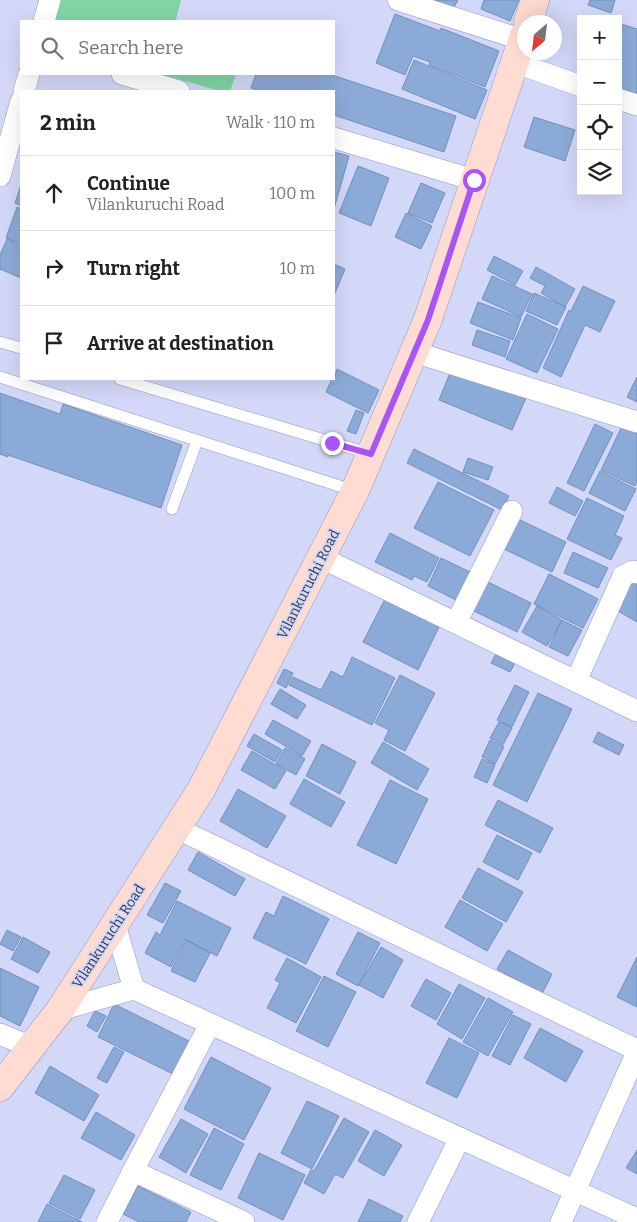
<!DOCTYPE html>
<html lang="en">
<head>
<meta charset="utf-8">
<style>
	:root { --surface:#fff; --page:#f6f6f6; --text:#202124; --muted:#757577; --line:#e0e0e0 }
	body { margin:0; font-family:Bitter,serif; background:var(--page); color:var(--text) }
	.controls { position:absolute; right:15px; top:15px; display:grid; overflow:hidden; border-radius:0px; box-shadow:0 5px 20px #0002 }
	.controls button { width:45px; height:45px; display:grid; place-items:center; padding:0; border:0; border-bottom:1px solid var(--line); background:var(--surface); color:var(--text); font:25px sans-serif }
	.compass { position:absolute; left:517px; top:15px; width:45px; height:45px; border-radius:50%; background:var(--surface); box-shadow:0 5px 20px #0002; rotate:208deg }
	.stop { position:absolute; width:15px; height:15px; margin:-11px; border:4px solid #a855f7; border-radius:50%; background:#fff }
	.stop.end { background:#a855f7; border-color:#fff; box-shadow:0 1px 5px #0008 }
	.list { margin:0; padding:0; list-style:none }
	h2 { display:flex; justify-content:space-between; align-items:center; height:65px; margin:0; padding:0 20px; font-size:21px }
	h2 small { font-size:16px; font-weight:400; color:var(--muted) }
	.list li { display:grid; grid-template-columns:32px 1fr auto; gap:15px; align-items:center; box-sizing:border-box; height:75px; padding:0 20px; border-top:1px solid var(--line) }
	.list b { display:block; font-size:19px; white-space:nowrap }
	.list p { margin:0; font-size:16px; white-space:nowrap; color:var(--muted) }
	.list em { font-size:16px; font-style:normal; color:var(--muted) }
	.icon { flex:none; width:28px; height:28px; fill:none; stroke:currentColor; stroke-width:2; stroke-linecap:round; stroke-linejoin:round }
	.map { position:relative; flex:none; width:637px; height:1222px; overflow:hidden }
	.search { position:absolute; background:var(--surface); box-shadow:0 5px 20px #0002; left:20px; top:20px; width:315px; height:55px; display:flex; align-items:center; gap:12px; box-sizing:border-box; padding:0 18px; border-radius:0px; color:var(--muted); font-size:19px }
	.panel { position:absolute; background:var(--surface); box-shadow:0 5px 20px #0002; left:20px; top:90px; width:315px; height:290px; border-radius:0px }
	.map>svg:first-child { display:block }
	.green { fill:#80d5a5 }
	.building { fill:#8caad7; stroke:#7390bc }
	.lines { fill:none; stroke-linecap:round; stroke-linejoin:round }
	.lane-casing { stroke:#9198cb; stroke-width:12 }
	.street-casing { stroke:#9198cb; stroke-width:22 }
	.secondary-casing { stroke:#9198cb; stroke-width:29 }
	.lane { stroke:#fff; stroke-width:11 }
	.street { stroke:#fff; stroke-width:21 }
	.secondary { stroke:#ffdcd2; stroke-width:28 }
	.route { stroke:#a855f7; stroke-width:6 }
	.labels { text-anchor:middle; stroke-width:4; stroke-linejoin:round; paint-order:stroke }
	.street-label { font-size:14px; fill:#32354a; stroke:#d3d8f8 }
</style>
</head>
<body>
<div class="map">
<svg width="637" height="1222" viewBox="0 0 637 1222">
	<rect width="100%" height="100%" fill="#d3d8f8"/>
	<path class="green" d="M59,0H181L176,19L182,21H54Z
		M160,74H236L230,91H220Z"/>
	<path class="building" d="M433,0H458L453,9Z
		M484,0H519L510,21L481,9Z
		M590,0H615L611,13L588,5Z
		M395,14L440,31L441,28L499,51L485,87L429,65L430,62L413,56L405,75L376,63Z
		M618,23L637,29V94L618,88Z
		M414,60L487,90L475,119L402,89Z
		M256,74H329L456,116L444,152L334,115V91H261L251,88Z
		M534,117L575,130L565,161L524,147Z
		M334,152L349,156L334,209Z
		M358,166L389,178L371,226L339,213Z
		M421,183L445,193L432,223L408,213Z
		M21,185V206L15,203Z
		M17,207L21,209V244L6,238Z
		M406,213L432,226L421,249L395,237Z
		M7,239L21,246V278L0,269V255Z
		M494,256L523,271L515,285L487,270Z
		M334,264L345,269L335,293H334Z
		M536,267L575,289L565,307L541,293L545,286L530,278Z
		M492,276L532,294L521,317L482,299Z
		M583,286L615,301L600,332L585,325L561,377L543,368L569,310L571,311Z
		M534,293L566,307L557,325L526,311Z
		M478,302L521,318L513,340L470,323Z
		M527,314L558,329L537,373L506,359Z
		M477,330L510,341L505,357L472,345Z
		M452,368L526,398L512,430L439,400Z
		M337,369L379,390L368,413L326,392L332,379H334Z
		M637,377V402L627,397Z
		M0,393L60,414L63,404L182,445L161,508L8,455V457L0,454Z
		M356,410L364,413L356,434L347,431Z
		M595,424L613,433L584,491L567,483Z
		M622,426L637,434V482L635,486L601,470Z
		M414,449L509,496L502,510L407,463Z
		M468,458L493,467L488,480L463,472Z
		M600,471L636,489L625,511L589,493Z
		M438,482L494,510L470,556L414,528Z
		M557,487L583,501L575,516L549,503Z
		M587,498L624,516L615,535L622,538L611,560L567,539Z
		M516,518L566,542L552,572L502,548Z
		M390,533L439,558L427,582L414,576L412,580L375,562Z
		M573,552L608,568L598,588L564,573Z
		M441,558L470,572L456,600L428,586Z
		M549,574L598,599L583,628L534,604Z
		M631,577L637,580V622L613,608Z
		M486,581L531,603L517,632L472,610Z
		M386,597L440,625L418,670L363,642Z
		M537,606L562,620L547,646L522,632Z
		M562,620L582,630L568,656L549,647Z
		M496,654L515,663L510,672L491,663Z
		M352,657L395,678L372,725L289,685L293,677L321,690L331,671L343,677Z
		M284,669L293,673L286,688L277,683Z
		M400,675L435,693L405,751L384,740L389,730L375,723Z
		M515,685L529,692L512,727L497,720Z
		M280,689L306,705L297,719L271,704Z
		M538,693L572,709L527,802L493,785Z
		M273,720L311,741L302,756L265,734Z
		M499,722L512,728L503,745L490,738Z
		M598,732L624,745L619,755L593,742Z
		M254,734L282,750L275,762L247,746Z
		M490,740L504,747L495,764L482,757Z
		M383,742L429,769L417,790L371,763Z
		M322,744L356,762L340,794L306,776Z
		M285,748L305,759L296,775L276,764Z
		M252,751L286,771L275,789L241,770Z
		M482,759L495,765L487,783L474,777Z
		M304,779L345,802L331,827L290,804Z
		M390,780L428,799L396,864L357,845Z
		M238,789L286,816L267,848L220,821Z
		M498,800L553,828L540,853L485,825Z
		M497,835L532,853L518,880L483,862Z
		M198,852L245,879L235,896L188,870Z
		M478,868L523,892L506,922L462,898Z
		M165,883L181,891L163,923L147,915Z
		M283,896L329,919L306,964L253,938L266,912L274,916Z
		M460,900L503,924L487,951L445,927Z
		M177,901L231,928L217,956L185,939L171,967L145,953L156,932L160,935Z
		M7,930L21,937L13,951L0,944Z
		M358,932L380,943L358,986L336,974Z
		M23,937L50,952L38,973L11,959Z
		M186,940L210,953L195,982L171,971Z
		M381,947L403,960L383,998L359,985Z
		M508,950L552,974L542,994L497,969Z
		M637,957V1007L617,997Z
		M287,958L321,977L296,1023L267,1008L280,983L275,980Z
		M0,968L39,987L20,1026L0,1016Z
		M324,976L356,992L328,1047L296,1031Z
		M426,979L451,993L436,1020L411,1006Z
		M459,984L485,998L462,1039L437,1024Z
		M488,998L513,1012L488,1056L463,1042Z
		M114,1004L191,1042L175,1075L98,1037Z
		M95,1011L106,1016L97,1032L87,1026Z
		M513,1015L531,1024L510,1065L492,1056Z
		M540,1028L583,1051L566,1082L524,1058Z
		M449,1038L479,1053L457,1098L426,1083Z
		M114,1047L124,1052L107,1083L97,1078Z
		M211,1057L271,1088L244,1140L184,1109Z
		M50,1066L99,1095L84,1121L35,1093Z
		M307,1101L339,1116L312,1169L281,1153Z
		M96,1112L135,1135L121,1160L81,1138Z
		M344,1118L369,1132L343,1178L335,1174L324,1194L304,1183L311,1170L314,1171Z
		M181,1119L208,1134L186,1173L159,1157Z
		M214,1128L244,1144L221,1190L190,1175Z
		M375,1130L402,1145L384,1176L358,1161Z
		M637,1150V1174L626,1168Z
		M259,1153L305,1175L283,1220L238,1198Z
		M64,1175L95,1190L80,1219L49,1203Z
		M138,1186L191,1212L186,1222H139L123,1214Z
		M369,1199L403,1216L400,1222H358Z
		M47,1204L82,1222H38Z"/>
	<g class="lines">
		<defs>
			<path id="lane" d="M0,342L21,348
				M0,377L355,491
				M120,379L371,454
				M172,509L197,441"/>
			<path id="street" d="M398,0L523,40
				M44,21L50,0
				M516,63L581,86
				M122,74L179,91
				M24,91L29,74
				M618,99L637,105
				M334,138L474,180
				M0,176L21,101
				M414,352L637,422
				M322,558L637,711
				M456,623L512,511
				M576,681L623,576L633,571L637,573
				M176,828L637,1050
				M115,925L134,989
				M60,1010L134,989L637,1219
				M210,1024L133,1171L244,1222
				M0,1034L31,1047
				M107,1222L133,1171
				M418,1222L460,1138
				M561,1222L637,1052"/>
			<path id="secondary" d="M528,22L535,0
				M0,1087L60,1010L201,790L355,491L428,319L524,35"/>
		</defs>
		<use href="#lane" class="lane-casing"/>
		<use href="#street" class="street-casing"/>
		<use href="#secondary" class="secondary-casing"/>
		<use href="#lane" class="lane"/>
		<use href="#street" class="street"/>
		<use href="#secondary" class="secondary"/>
	</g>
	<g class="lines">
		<path class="route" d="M332,443L371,454L428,320L474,180"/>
	</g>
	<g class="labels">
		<g class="street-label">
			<text transform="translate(308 584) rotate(-63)" y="5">Vilankuruchi Road</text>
			<text transform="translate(108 936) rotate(-57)" y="5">Vilankuruchi Road</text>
		</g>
	</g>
</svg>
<div class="controls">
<button>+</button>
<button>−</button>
<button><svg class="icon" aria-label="locate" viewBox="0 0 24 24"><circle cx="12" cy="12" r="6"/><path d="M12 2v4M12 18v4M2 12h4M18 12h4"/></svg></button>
<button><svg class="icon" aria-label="layers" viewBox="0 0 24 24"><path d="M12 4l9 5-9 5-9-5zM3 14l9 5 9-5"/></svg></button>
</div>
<svg class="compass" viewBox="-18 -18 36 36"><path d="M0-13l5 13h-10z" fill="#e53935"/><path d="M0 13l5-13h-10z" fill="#757577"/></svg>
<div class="stop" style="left:474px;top:180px"></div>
<div class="stop end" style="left:332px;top:443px"></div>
<div class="search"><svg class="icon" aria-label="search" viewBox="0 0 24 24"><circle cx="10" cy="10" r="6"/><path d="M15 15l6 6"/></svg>Search here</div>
<section class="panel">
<h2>2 min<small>Walk · 110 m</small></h2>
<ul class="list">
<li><svg class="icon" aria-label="ahead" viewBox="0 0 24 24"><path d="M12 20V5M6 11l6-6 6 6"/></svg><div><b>Continue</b><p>Vilankuruchi Road</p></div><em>100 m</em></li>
<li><svg class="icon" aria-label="right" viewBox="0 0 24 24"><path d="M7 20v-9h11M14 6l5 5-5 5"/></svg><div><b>Turn right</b></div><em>10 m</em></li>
<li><svg class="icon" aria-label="arrive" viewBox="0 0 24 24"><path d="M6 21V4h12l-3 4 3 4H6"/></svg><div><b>Arrive at destination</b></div></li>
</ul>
</section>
</div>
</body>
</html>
